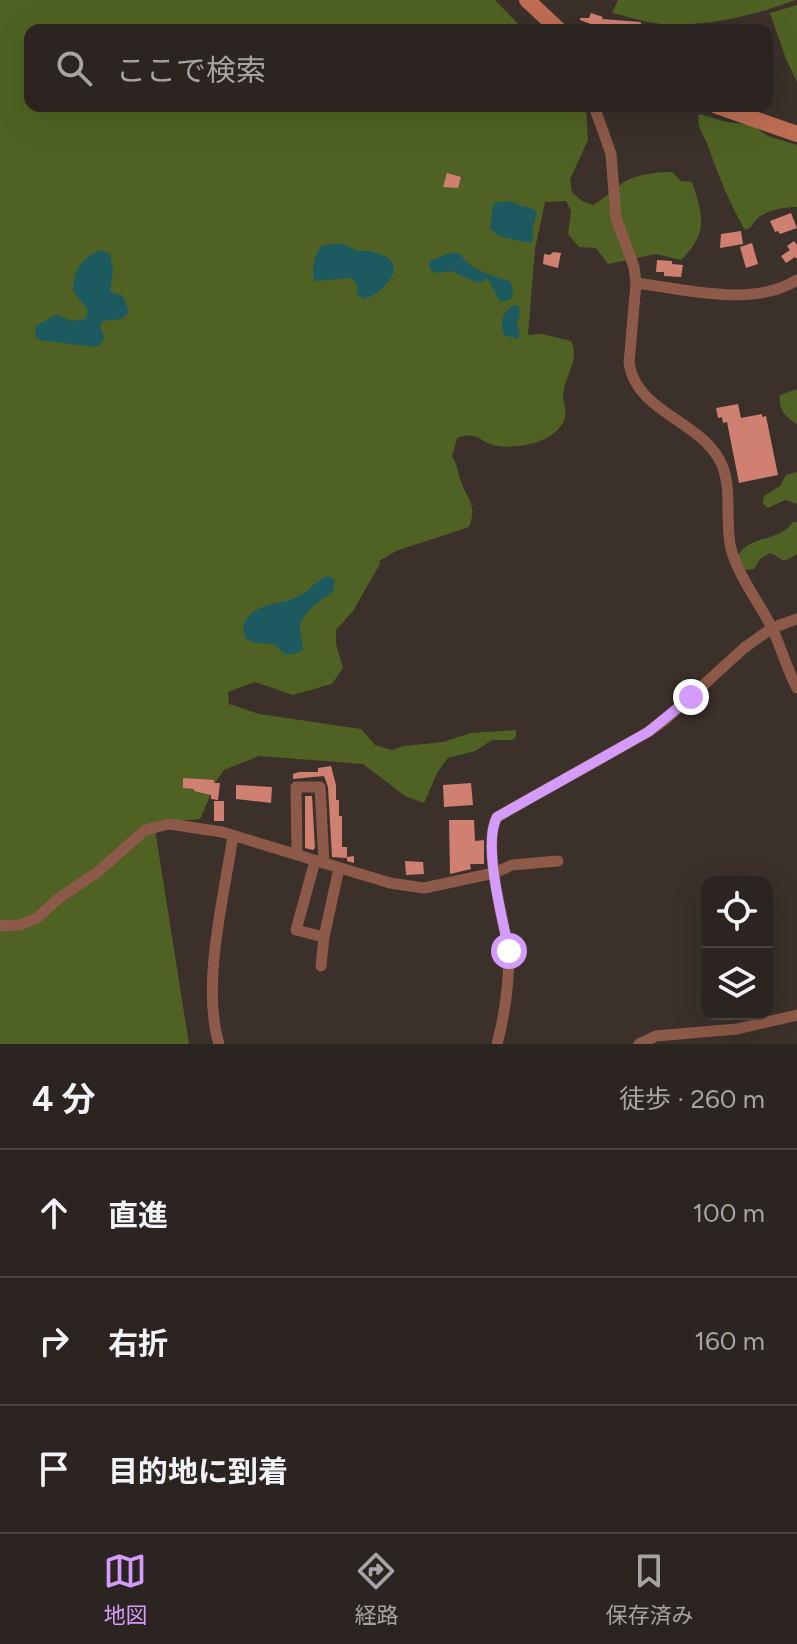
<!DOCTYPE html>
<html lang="ja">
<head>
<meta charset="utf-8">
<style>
	:root { --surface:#2c2420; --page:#38302d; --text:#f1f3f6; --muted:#a6a4a5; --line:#48413e; --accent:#d39cfc }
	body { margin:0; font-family:Figtree,"Noto Sans JP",sans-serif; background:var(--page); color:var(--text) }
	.controls { position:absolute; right:24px; bottom:24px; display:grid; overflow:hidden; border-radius:16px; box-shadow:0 8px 32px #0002 }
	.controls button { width:72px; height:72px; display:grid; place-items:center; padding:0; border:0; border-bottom:2px solid var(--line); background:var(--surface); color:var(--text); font:40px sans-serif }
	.stop { position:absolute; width:24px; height:24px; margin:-18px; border:6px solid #d39cfc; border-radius:50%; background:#fff }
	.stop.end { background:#d39cfc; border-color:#fff; box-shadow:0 2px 8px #0008 }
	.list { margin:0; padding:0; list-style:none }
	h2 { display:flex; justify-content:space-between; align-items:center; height:104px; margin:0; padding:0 32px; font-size:34px }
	h2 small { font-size:26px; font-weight:400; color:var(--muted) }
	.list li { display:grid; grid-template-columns:52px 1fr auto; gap:24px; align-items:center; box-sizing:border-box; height:128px; padding:0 32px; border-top:2px solid var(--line) }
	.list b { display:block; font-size:30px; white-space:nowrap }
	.list em { font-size:26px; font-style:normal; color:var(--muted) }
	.icon { flex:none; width:44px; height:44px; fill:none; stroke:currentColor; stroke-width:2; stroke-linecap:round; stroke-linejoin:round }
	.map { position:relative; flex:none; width:797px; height:1044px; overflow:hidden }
	.search { position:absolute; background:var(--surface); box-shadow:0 8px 32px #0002; left:24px; right:24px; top:24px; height:88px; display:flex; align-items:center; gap:20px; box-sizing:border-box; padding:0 28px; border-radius:16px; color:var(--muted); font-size:30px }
	.sheet { height:488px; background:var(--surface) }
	nav { display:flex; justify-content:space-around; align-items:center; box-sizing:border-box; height:112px; border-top:2px solid var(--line); background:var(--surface); font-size:22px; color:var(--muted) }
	nav a { display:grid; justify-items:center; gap:4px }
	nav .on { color:var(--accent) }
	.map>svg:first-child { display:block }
	.green { fill:#506223 }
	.water { fill:#1d5a5f }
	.building { fill:#d08071 }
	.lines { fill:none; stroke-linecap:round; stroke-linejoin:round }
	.minor { stroke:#8d5949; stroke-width:11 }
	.secondary { stroke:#be6d53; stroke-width:16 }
	.route { stroke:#d39cfc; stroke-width:10 }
</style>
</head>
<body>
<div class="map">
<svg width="797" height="1044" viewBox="0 0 797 1044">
	<rect width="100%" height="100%" fill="#3b302a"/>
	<path class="green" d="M0,0H495L524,30H30V106H586L588,140L570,179L572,192L582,201L593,205C606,198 615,187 626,181C639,174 658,172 672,172L681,181L692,182C703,216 709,232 681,260L656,254L608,264L596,248L579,247L568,234L571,211L566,201L545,202L535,249L528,335L542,334L571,341C580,361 565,375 563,395C563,404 568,410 564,420C556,442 519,449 498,446C480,444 478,429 457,438L452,456C456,463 457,467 459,475C464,498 479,502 469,527L396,551L379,561L380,564L353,611L336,630V644L343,668L332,684L293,695L255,682L228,692L229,704L259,714L361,729L375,745L392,750L404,746L443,742L471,733L516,730V737L512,740H492L475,751L448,758L438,771L424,803L405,796L363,764L259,756L224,770L217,780L200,819L154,823L189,1044H0Z
		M618,0H796C752,16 702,29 654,23C640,21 626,16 612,13Z
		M797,5V82L786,59L770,13Z
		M699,114L727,122L752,125L768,136L797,145V207C784,207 769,210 759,217C752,223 754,227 745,230C730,204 719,177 709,149C705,135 696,130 699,114Z
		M797,389V424C785,417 778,409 780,395Z
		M797,472V504L785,500L768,508L763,504L764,496L780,486L786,475Z
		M793,522H797V554C781,565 784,559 770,553L760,559L754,569L744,570L737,557C749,534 779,543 793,522Z"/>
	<path class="water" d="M512,201C520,208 530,205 537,212L532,230L533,240L530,243L501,237L490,229L493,205L497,202Z
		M323,245C330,244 337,244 343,244C349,245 354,251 360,251C378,250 405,259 389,281C382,290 376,295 364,299L357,294V284L351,278L315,281C310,274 315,250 323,245Z
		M101,250L110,254L113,270L110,292L123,296L129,312L122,319L103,321L100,326L104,338L101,344L94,347L39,340L35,337L36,326L55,315L74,321L85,319L88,310L73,291C73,269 82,258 101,250Z
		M450,253H459C471,271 491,275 510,281L513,290L511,299L500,302L488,279L477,283L452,271L436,273L430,270L429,261Z
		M513,305L519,306L520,315L517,323L520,334L517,339L504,335C499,323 503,312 513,305Z
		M326,576L334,579V590C322,602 302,609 300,629C300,636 303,643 303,649L298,653L286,655L274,644L254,643L245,638L243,626C253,600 279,607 299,596C309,591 316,581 326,576Z"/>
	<path class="building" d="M591,13L603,17L602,19L641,22L640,30H607L580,20V18H589Z
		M447,173L461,177L458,188L443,187Z
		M791,213L797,228L780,234L778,231L775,232L770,221Z
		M741,231L743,244L720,248L721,234Z
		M794,241L797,245V259L795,257L786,263L781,256L790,250L787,246Z
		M752,243L758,264L746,268L740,247Z
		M553,252L561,253L558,268L543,264L544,254L550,255Z
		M657,260L672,261V264L683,265L681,277L664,276V272H656Z
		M738,404L741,418L762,414V417L766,416L778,475L739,483L727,422L723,423L722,417L718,418L716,408Z
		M331,766L336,785V800H339V816H342V847H347V857L354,856V863L347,861V858L332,857L328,787L324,776L293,779V774L299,772H318V768Z
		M183,778L214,780V783H220L218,800L211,799V795L194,791V789L183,788Z
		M471,783L473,805L444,807L443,785Z
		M236,785L272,787L271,803L236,799Z
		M305,796H312L315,848L313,850L305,848Z
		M214,801H224V821H214Z
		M449,820H474L475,841L484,840V864H470L471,869L450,874Z
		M405,861L423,862L424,874L406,875Z"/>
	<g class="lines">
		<path class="minor" d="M594,106L611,154L616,218L634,267L636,283L629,363C636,411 697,420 719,459C734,485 724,521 731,549C739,577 758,601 771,626C781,646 786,668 797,688
			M636,283C686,289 752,308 797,280
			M297,855L296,787H320L324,863
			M315,861L296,930L324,937
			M0,926L20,925L37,918L59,898L99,871L145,830L169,824L222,832L390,883L424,888L494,873L512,865L558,861
			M321,966L324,937L339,868
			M219,1044C201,985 224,897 233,836
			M497,1044C505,1014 509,983 509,951C503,920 482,844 497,817L648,732L665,720L744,648L772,628L797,619
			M639,1044L656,1036L737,1029L797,1015"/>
		<path class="secondary" d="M527,0L559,30
			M717,106L797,134"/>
	</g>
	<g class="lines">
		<path class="route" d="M509,951C503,920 482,844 497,817L648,732L691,697"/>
	</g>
</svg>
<div class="controls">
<button><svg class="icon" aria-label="locate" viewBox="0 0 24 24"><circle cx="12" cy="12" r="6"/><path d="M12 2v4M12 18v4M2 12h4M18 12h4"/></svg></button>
<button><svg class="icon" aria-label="layers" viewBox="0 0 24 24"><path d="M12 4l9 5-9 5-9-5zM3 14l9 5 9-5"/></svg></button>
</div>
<div class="stop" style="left:509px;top:951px"></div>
<div class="stop end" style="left:691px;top:697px"></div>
<div class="search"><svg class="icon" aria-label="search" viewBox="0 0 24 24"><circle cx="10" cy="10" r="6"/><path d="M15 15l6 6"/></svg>ここで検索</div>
</div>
<section class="sheet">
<h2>4 分<small>徒歩 · 260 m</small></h2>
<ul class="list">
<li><svg class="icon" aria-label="ahead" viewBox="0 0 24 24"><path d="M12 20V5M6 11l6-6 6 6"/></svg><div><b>直進</b></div><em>100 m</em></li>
<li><svg class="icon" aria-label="right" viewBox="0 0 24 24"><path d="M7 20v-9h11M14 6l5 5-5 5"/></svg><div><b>右折</b></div><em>160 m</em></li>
<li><svg class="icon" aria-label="arrive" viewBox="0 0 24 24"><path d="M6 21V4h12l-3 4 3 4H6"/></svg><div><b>目的地に到着</b></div></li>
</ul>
</section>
<nav>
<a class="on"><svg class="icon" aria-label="map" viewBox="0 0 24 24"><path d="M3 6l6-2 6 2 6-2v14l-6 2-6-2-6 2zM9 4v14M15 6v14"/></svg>地図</a>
<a><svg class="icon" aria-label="directions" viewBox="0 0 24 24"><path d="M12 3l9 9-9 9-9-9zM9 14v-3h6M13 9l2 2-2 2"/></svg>経路</a>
<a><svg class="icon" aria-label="saved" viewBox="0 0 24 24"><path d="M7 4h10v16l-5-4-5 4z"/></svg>保存済み</a>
</nav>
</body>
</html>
